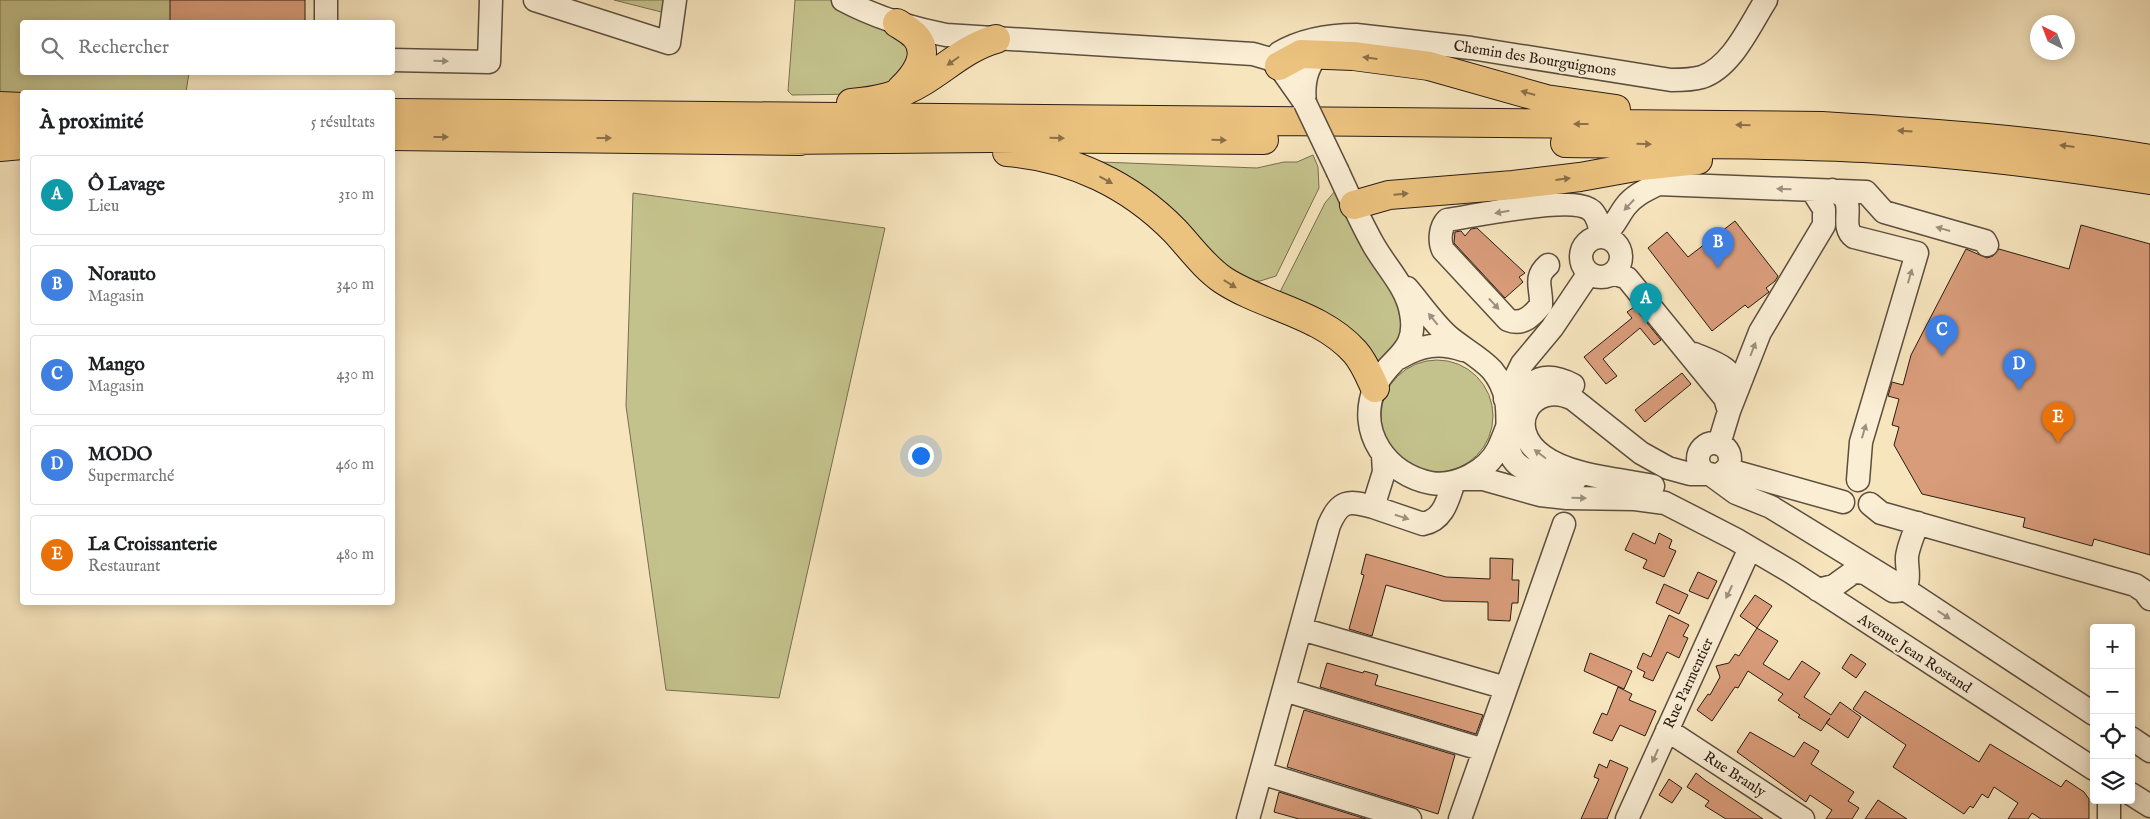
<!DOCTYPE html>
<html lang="fr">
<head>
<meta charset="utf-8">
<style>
	:root { --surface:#fff; --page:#f6f6f6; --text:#202124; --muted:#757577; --line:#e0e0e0; --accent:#8f2418 }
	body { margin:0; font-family:"IM FELL English",serif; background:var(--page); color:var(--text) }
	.controls { position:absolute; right:15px; bottom:15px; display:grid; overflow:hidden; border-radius:5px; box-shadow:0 2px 12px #0003 }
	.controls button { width:45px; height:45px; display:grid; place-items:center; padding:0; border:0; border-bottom:1px solid var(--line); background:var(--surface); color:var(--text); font:25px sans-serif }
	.compass { position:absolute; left:2030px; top:15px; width:45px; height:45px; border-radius:50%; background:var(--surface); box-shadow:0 2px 12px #0003; rotate:318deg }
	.you { position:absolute; left:920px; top:455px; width:18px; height:18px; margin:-12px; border:4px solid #fff; border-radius:50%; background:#1a73e8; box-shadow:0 0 0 8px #1a73e833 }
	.badge { display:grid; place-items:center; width:32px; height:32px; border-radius:50%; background:var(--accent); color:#fff; font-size:16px; font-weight:700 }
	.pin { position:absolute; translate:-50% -41px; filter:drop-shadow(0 1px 2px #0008) }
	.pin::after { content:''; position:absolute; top:26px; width:18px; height:15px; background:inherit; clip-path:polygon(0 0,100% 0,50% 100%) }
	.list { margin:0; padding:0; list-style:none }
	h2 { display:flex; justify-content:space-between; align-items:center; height:65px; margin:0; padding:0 20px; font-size:21px }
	h2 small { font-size:16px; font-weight:400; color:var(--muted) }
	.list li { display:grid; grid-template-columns:32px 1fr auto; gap:15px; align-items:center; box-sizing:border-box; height:80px; margin:0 10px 10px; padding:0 10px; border:1px solid var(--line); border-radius:5px }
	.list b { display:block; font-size:19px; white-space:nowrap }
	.list p { margin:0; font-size:16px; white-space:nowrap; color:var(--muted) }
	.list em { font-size:16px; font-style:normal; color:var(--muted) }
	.icon { flex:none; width:28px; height:28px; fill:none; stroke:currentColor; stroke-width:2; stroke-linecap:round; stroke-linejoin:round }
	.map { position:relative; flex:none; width:2150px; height:819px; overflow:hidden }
	.search { position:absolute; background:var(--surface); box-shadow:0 2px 12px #0003; left:20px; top:20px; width:375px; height:55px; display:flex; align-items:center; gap:12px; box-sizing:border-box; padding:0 18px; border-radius:5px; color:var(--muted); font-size:19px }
	.panel { position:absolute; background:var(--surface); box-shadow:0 2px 12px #0003; left:20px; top:90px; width:375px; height:515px; border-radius:5px }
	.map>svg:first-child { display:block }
	.green { fill:#c4c28c; stroke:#776f50 }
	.building { fill:#d99c7a; stroke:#2a1c13 }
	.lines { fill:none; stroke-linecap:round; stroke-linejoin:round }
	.minor-casing { stroke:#5d4e3e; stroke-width:25 }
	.highway-casing { stroke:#2a1c13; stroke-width:30 }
	.minor { stroke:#faeed5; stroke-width:22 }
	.highway { stroke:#ecc27f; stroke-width:28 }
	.minor-bridge-casing { stroke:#5d4e3e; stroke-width:25; stroke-linecap:butt }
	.minor-bridge { stroke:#faeed5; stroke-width:22 }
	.oneway { fill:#8b6f49 }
	.oneway2 { fill:#9c907e }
	.labels { text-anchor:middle; stroke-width:4.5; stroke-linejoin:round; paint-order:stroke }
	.street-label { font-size:15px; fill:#2a1c13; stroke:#faeed5 }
</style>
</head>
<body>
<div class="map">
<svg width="2150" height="819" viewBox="0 0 2150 819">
	<rect width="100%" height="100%" fill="#f7e5be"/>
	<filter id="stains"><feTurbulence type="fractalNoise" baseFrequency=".004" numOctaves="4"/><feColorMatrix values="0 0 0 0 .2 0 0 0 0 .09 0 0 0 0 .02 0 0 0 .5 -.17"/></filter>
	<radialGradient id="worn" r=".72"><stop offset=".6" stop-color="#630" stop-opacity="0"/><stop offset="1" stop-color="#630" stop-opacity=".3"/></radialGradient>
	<path class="green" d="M0,0H198L195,22H22V72L189,73L186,92H22V103L0,104Z
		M614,0H675L673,15Z
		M795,0H842L913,47L896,81L859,94L792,95L788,91Z
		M1313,155L1318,167L1319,188L1276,276L1260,281H1251L1241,278L1101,162L1257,168L1284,162H1297Z
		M1335,191L1401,302L1405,337L1376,366L1280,292L1325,203Z
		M633,193L885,228L779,698L666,690L626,406Z
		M1381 416a56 56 0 1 1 112 0a56 56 0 1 1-112 0Z"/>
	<path class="building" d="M170,0H305V22H170Z
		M1735,221L1778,276L1775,281L1766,288L1769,292L1748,308L1745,305L1712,331L1648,248L1667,232L1688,257Z
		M2081,225L2150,244V555L2094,539L2092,546L2023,527L2025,518L1922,494L1894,445L1899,427L1892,425L1899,399L1888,396L1892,382L1903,385L1911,355L1966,249L1987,258L1993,256L1999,249L2069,269Z
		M1477,228L1525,273L1519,277L1523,282L1505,298L1454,243L1455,232L1461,231L1465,236L1471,229Z
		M1634,307L1661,340L1654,345L1640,328L1603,359L1617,376L1606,384L1584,357L1632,318L1627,312Z
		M1682,373L1691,384L1645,422L1635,410Z
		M1633,533L1655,544L1659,533L1672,540L1669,548L1676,551L1664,577L1643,568L1647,560L1625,550Z
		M1366,554L1446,577L1490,579V558L1513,559L1512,580H1519L1518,603H1512L1510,621L1488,620V602L1443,601L1386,585L1372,636L1349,629L1364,575L1361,574Z
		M1698,572L1717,581L1708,599L1689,591Z
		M1664,584L1688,595L1679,614L1656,603Z
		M1755,595L1772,606L1757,628L1740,616Z
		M1669,615L1689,625L1683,636L1688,638L1679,658L1667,652L1653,681L1643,677L1645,672L1637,668L1643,653L1651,657Z
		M1757,628L1778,641L1763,664L1789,680L1802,661L1820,673L1804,697L1831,715L1840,702L1861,717L1848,738L1826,723L1830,718L1821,731L1798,717L1800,715L1778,700L1783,694L1748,671L1738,688L1735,687L1712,721L1697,710L1708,694L1710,695L1720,677L1716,666L1729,663L1735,654L1739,656Z
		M1590,653L1632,671L1624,689L1584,671Z
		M1851,654L1866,664L1856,678L1842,668Z
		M1327,663L1363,673L1364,671L1378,675L1375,685L1483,715L1476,734L1320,687Z
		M1618,687L1632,694L1629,700L1656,711L1645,736L1620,725L1612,741L1593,733L1602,713L1607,715Z
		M1865,691L1979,762L1990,744L2061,787L2066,780L2084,792L2089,799V819H2041L2032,813L2028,819H2008L2018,803L1994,787L1988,798L1982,794L1973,808L1970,806L1964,814L1893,767L1906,745L1853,709Z
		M1304,710L1455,755L1438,814L1287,767Z
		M1750,732L1794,757L1804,742L1819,751L1811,764L1854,792L1848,801L1859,808L1852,819H1826L1832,810L1810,795L1806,802L1737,752Z
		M1610,760L1628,768L1607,819H1581L1599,779L1594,777L1599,764L1607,768Z
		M1696,773L1706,781L1763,819H1726L1705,806L1709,801L1687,787Z
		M1669,779L1682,788L1672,803L1659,795Z
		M1279,792L1366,819H1299L1274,812Z
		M1878,800L1907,819H1865Z"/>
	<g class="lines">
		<defs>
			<path id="minor" d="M535,0L669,43L675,0
				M843,0C875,17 910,28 946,35L1253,54L1270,59L1279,66L1305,103
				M326,22V0
				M1279,53C1303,39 1329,35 1356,35L1471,48L1671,80C1682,80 1692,80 1702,77C1732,67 1750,25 1766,0
				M392,60L489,62L491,0
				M1305,103C1302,77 1309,62 1327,43
				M1338,172C1349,196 1360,221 1373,244C1385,266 1407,287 1411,313C1419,354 1388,357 1375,387C1356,432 1387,475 1431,483C1456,487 1487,471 1498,449C1514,418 1520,357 1573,385
				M1832,190C1836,192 1840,194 1843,196C1854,207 1840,227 1854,237L1917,253L1861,442L1858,480
				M1581 257a20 20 0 1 1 40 0a20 20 0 1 1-40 0Z
				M1548,265C1533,278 1542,288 1541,305C1533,315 1523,326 1508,320L1443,250C1439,241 1440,227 1447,220C1474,216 1574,194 1592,211C1598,217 1600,228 1602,236C1614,228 1617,218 1625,207C1633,196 1646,190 1658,184L1866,192L1884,212L1985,241L1987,245
				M1613,273L1627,278L1725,398L1729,411L1719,444
				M1407,288C1420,303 1432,321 1447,335C1460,347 1479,356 1492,370C1534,421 1464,473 1575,480
				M1694,354C1713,362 1736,368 1736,391
				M1399,358C1421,345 1439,342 1463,350
				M1505,399L1522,364L1552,328L1589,273
				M1729,411L1760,332L1824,225V209L1812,190
				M1698 459a16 16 0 1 1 32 0a16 16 0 1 1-32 0Z
				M1383,456L1384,472L1373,507L1376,508L1423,524C1444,520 1448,499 1454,482
				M1724,471L1740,473L1843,502
				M1463,479H1483L1540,495L1567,498L1635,499L1665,503L1735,539L1791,572L2094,769
				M1653,486C1619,479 1570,476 1543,456C1502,427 1533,379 1573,399L1641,453L1668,468L1690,474H1710L1736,493L1771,507L1903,588L2094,714
				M1870,504L1881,513L2135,585L2144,591L2150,599
				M1818,590L1834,586L1852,573L1858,572L1865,573L1893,591C1915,592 1906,569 1907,557C1908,547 1914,533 1918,523
				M1301,629L1506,688
				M1284,690L1484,750
				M1667,730L1803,819
				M2131,738L2150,751
				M1261,773L1410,819
				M2131,794L2150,806
				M1248,819L1329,525C1340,500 1348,500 1373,507
				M1460,819L1564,524
				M1627,819L1750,548
				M2109,819V800"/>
			<path id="highway" d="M897,23C903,27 911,31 916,37C931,55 914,77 901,89
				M1279,66L1301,54L1353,56L1429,66L1546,99L1616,109
				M851,103C877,101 899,96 922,82C947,67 967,47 996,39
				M0,106L22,107
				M392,113L1822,126C1932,133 2041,140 2150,159
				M0,126L22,127
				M392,136L800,141
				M781,140L991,138L1264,140
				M1565,143C1664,144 1764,143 1864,148C1960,153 2055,165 2150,180
				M0,147L22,145
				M1007,152C1072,157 1130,185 1175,231C1190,247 1204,267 1223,280C1264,307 1320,313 1355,352C1364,362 1369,375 1375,388
				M1354,205L1389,195L1513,185L1580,177L1641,166L1698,160"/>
		</defs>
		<use href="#minor" class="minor-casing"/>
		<use href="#highway" class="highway-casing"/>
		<use href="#minor" class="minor"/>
		<use href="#highway" class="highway"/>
		<defs>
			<path id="minor-bridge" d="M1305,103L1338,172"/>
		</defs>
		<use href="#minor-bridge" class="minor-bridge-casing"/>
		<use href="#minor-bridge" class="minor-bridge"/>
	</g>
	<defs><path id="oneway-solid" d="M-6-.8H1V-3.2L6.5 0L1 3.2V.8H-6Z" transform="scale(1.25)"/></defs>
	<g class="oneway">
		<use href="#oneway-solid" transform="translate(1370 58) rotate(-173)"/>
		<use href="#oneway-solid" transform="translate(953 61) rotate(145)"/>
		<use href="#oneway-solid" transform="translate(1528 93) rotate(-164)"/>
		<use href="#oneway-solid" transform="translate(1581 124) rotate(-180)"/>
		<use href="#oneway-solid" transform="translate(1743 125) rotate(-179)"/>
		<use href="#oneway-solid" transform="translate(1905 131) rotate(-177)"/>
		<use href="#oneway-solid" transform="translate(441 137)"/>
		<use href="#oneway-solid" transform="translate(604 138)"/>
		<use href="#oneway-solid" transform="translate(1057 138) rotate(1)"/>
		<use href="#oneway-solid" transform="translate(1219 140) rotate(1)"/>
		<use href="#oneway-solid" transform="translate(1644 144) rotate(1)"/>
		<use href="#oneway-solid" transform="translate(2067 146) rotate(-173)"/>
		<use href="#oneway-solid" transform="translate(1563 179) rotate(-7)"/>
		<use href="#oneway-solid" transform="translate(1106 180) rotate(29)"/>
		<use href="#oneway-solid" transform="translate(1401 194) rotate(-5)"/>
		<use href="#oneway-solid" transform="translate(1230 284) rotate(32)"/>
	</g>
	<g class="oneway2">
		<use href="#oneway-solid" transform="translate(441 61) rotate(2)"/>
		<use href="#oneway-solid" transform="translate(1784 189) rotate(-178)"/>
		<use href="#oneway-solid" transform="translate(1629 205) rotate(133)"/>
		<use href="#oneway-solid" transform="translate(1502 212) rotate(170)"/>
		<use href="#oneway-solid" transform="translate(1943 229) rotate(-164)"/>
		<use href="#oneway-solid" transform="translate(1910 276) rotate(-74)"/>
		<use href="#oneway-solid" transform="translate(1494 304) rotate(47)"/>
		<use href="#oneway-solid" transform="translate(1433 319) rotate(-129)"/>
		<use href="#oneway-solid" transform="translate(1753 349) rotate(-69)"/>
		<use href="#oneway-solid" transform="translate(1864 431) rotate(-74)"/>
		<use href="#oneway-solid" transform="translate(1540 454) rotate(-143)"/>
		<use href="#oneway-solid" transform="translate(1579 498) rotate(1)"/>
		<use href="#oneway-solid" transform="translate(1402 517) rotate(18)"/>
		<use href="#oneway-solid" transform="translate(1729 592) rotate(115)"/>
		<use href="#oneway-solid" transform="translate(1944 615) rotate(33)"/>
		<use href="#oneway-solid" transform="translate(1655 756) rotate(114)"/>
	</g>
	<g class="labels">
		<g class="street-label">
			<text transform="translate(1535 58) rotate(9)" y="5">Chemin des Bourguignons</text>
			<text transform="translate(1915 653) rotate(33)" y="5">Avenue Jean Rostand</text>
			<text transform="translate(1688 683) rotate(-65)" y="5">Rue Parmentier</text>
			<text transform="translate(1735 774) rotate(33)" y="5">Rue Branly</text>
		</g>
	</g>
	<rect width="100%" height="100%" filter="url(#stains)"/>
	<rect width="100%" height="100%" fill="url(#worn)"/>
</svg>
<div class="controls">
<button>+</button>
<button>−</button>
<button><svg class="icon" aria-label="locate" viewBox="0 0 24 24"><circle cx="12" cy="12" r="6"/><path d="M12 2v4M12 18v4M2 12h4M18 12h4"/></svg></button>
<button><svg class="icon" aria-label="layers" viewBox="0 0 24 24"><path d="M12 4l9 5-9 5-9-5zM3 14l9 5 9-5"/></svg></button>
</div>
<svg class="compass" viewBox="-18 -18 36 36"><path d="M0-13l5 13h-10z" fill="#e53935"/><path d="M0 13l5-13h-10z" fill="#757577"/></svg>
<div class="you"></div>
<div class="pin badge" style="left:1646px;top:324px;background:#0f9aa8">A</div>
<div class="pin badge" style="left:1718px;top:268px;background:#3f7fe0">B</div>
<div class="pin badge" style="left:1942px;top:356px;background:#3f7fe0">C</div>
<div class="pin badge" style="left:2019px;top:390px;background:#3f7fe0">D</div>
<div class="pin badge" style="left:2058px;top:443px;background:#e8710a">E</div>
<div class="search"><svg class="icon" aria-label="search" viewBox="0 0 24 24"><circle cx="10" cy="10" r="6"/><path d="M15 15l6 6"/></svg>Rechercher</div>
<section class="panel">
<h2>À proximité<small>5 résultats</small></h2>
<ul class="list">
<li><span class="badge" style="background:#0f9aa8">A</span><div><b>Ô Lavage</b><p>Lieu</p></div><em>310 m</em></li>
<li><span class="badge" style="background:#3f7fe0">B</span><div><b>Norauto</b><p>Magasin</p></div><em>340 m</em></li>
<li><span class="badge" style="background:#3f7fe0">C</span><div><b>Mango</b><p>Magasin</p></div><em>430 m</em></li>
<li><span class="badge" style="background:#3f7fe0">D</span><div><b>MODO</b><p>Supermarché</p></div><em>460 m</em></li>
<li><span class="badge" style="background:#e8710a">E</span><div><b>La Croissanterie</b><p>Restaurant</p></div><em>480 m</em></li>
</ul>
</section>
</div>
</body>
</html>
